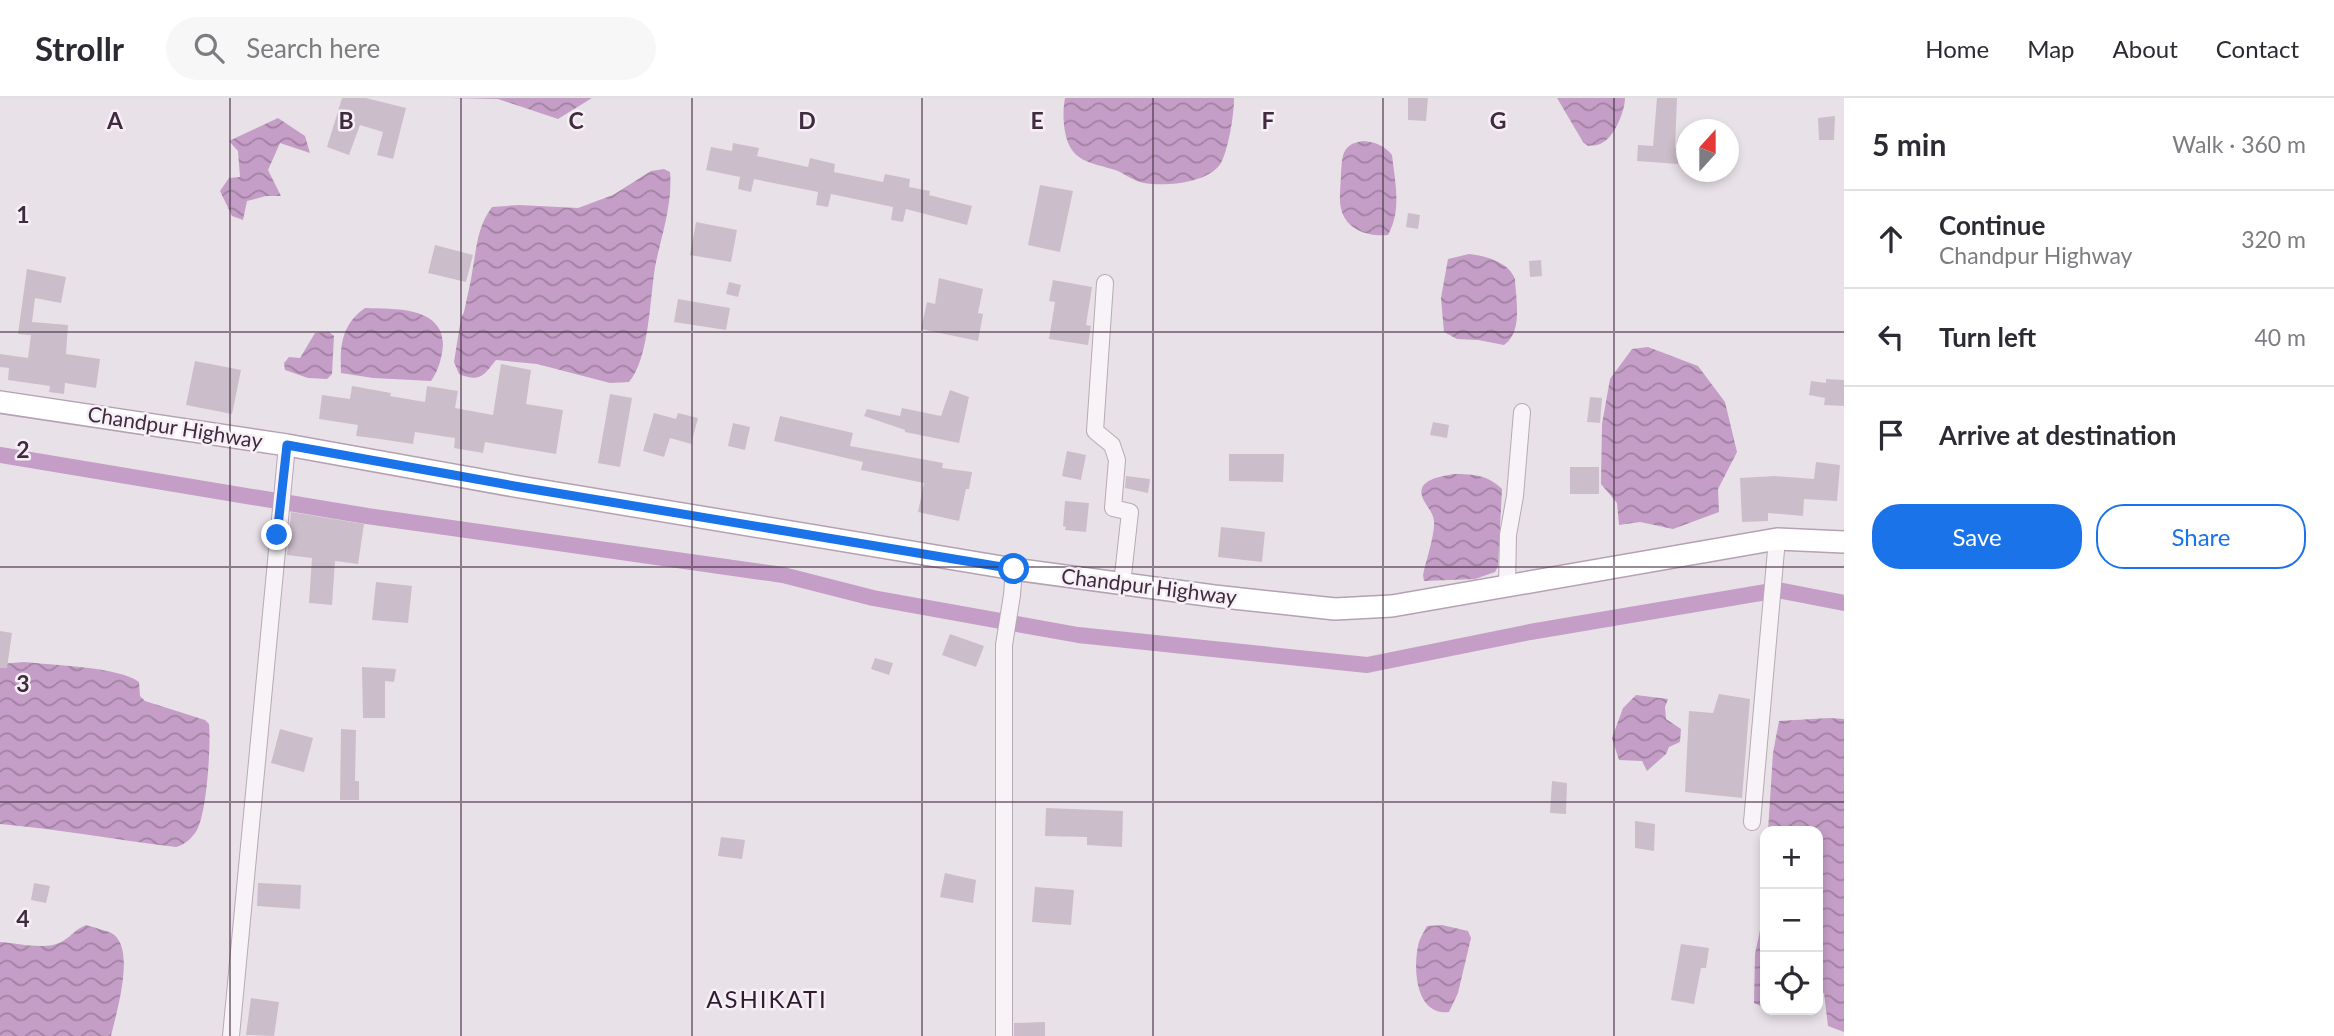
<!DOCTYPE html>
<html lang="en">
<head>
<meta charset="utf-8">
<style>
	:root { --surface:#fff; --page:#f7f7f7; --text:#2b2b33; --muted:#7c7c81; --line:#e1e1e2; --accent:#1a73e8 }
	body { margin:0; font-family:Lato,sans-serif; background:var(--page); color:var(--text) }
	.controls { position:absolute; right:21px; bottom:21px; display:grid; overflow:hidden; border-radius:14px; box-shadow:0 4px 10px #0003 }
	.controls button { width:63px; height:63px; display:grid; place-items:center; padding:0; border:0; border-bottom:2px solid var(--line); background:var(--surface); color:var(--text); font:35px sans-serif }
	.compass { position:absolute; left:1676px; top:21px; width:63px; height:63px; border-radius:50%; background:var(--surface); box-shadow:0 4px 10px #0003; rotate:21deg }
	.stop { position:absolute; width:21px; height:21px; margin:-16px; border:5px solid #1a73e8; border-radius:50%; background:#fff }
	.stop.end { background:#1a73e8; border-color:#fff; box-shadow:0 2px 7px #0008 }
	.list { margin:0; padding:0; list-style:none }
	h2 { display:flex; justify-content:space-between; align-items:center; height:91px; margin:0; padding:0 28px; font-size:30px }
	h2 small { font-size:23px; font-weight:400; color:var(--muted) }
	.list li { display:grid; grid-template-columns:46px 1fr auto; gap:21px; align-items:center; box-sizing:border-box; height:98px; padding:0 28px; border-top:2px solid var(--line) }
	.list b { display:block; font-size:26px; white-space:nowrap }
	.list p { margin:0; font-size:23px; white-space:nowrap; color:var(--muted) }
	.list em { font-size:23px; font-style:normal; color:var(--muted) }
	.actions { display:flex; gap:14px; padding:21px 28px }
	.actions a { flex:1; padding:16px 0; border:2px solid var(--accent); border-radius:28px; text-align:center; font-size:24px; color:var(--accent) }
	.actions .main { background:var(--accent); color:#fff }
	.icon { flex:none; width:38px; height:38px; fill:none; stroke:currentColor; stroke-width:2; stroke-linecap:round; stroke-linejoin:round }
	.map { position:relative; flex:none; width:1844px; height:938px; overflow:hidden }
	header { display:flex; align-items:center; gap:42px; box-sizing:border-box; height:98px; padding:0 35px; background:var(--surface); border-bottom:2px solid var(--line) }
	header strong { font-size:33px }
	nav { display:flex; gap:38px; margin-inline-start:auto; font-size:24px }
	.search { width:490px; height:63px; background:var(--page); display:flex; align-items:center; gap:18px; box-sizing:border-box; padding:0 24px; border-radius:38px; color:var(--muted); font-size:26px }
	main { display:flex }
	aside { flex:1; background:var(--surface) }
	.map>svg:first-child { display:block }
	.water { fill:url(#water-waves) }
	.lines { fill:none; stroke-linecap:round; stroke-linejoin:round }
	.canal { stroke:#c49ec6; stroke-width:16 }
	.building { fill:#cbbeca }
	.minor-casing { stroke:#b6aab5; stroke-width:18 }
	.major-casing { stroke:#b4a1b3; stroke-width:24 }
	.minor { stroke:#f7f3f7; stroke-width:16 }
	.major { stroke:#fff; stroke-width:21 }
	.route { stroke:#1a73e8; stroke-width:9 }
	.grid { fill:none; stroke:#3f2a3e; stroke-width:2; stroke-opacity:0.55 }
	.labels { text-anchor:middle; stroke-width:5; stroke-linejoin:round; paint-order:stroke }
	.street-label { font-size:21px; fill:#3f2a3e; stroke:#f6f0f6 }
	.quarter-label { font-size:24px; letter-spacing:2px; fill:#301c2e; stroke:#f6f0f6 }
	.grid-label { font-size:23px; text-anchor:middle; font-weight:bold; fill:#3f2a3e; stroke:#f6f0f6; stroke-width:5; stroke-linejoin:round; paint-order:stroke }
</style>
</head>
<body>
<header>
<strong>Strollr</strong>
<div class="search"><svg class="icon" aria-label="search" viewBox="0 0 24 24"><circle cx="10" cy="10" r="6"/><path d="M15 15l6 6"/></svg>Search here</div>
<nav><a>Home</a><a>Map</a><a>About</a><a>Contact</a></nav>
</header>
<main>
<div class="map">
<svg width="1844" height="938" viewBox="0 0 1844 938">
	<defs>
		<pattern id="water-waves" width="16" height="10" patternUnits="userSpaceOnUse" patternTransform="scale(1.75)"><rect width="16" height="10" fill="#c49ec6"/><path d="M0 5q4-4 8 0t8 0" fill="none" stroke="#a181a2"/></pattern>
	</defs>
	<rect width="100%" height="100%" fill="#e9e1e8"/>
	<path class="water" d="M448,0H592L558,21L498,1Z
		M1065,0H1234C1234,17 1229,47 1222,63C1212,85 1164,89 1144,85C1133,83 1124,75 1115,72C1100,67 1081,65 1072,52C1063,39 1062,15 1065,0Z
		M1557,0H1625C1625,13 1614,41 1600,46C1596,48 1592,47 1588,48L1583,44Z
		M278,20L305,38L310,55L280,45L268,72L281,98H266L247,103L243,122L232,118L220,93L229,80L240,79L238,53L229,43Z
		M1363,43C1375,44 1384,47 1392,57C1395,84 1402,112 1388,137C1371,139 1348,133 1342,114C1338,103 1341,87 1341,75C1342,67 1341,55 1348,49C1352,45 1358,44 1363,43Z
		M664,71L670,74C673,105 661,139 655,169C650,200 649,261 629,284L610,285L537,266L496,262C484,277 480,285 459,276L454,264L461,220L464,214C467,199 471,184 473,169C477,146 478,128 492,109L519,107L578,110L613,97L651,73Z
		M1469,156C1486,158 1509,164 1515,181C1516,201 1523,235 1504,247L1478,242L1457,241L1444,234L1441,200L1448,161Z
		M365,210C393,211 443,208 443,247C442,260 438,273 431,283L373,280L341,275C340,248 341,227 365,210Z
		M329,234L334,238L332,276L327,281L308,280L285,272L284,265L289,259L300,260L315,235Z
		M1648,249L1698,268L1725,304L1737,354L1718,391L1719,414L1673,431L1640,424L1619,427L1617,405L1601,386L1602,326L1610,281L1632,251Z
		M1454,376C1473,376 1488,377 1502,391L1498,468L1495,474L1475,481L1424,483L1423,477C1426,462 1435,437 1434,423C1433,413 1424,406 1422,398C1417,381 1443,378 1454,376Z
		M24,564C50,567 120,569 139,584L140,598L145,603L205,622L209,626C211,647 207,714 197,732C193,739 185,747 176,749C117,742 59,731 0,726V566Z
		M1636,597L1668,601L1665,609L1666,621L1681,631L1680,644L1669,649L1666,656L1647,673L1642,663L1619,662L1612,640L1623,610Z
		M1829,620L1844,621V934L1828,928L1824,895L1818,897V733H1768L1773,655L1779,623Z
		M1765,809V910L1754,905L1755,856Z
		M86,827C94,830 106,832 113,836C136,852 116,916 111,938H0V844C18,845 47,853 63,843C73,837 74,832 86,827Z
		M1442,827L1468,833L1471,840L1458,895L1449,914C1416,918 1413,872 1418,848C1419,841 1424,834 1427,828Z"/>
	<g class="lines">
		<path class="canal" d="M0,357L367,418L783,477L873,500L1078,537L1367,567L1530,534L1778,492L1844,505"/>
	</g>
	<path class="building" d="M342,0H366L406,10L393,61L377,57L383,34L360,27L349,57L327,49Z
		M1408,0H1428L1426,23L1408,22Z
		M1657,0H1677L1675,50H1680L1678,66L1637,63L1638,47L1653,48Z
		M1835,18L1834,42H1819L1818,20Z
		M733,45L759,50L757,58L808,69L810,60L835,66L834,74L883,84L885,76L910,81L909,89L930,93L929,97L972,108L967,127L906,111L903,124L891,122L893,109L831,96L828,109L816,107L818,94L754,81L751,94L738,91L740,79L706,72L711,49L732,53Z
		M1040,87L1073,93L1060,154L1028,147Z
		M1408,115L1420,117L1418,131L1406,129Z
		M696,124L737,132L731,164L690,157Z
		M435,147L473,157L466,184L428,175Z
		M1541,162L1542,178L1530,179L1529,163Z
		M27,171L66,179L61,205L35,200L32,224L68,227L66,256L100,261L96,290L65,285L64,296L49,294L50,288L8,282L9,270L0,269V256L28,260L31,237L18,236Z
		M939,180L983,191L978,215L983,216L978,243L921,231L927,204L935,206Z
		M1053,182L1092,189L1086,227L1091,228L1088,247L1049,241L1055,204L1049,203Z
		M729,184L741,187L738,199L726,196Z
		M678,201L730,210L726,232L674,224Z
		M195,263L241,272L232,316L186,307Z
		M501,266L531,272L526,306L563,312L556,356L485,344L483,355L454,350L455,340L415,334L413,346L373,340L356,338L358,327L319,321L322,297L350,301L352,288L391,295L390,298L425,304L427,288L458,293L455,310L493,317Z
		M1826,281L1844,282V308L1824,307L1825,300L1809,297L1811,283L1826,285Z
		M950,292L969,299L959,345L905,334V332L864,318L867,311L900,318L902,310L941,318Z
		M610,296L632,300L620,369L598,365Z
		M1590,299L1602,300L1600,325L1587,324Z
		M654,315L676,321L678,315L698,320L691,346L670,340L664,359L643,353Z
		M780,318L853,335L850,348L943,365L942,370L972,374L969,391H966L959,423L918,414L924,385L861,372L863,364L774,343Z
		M1433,324L1449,327L1447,340L1430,337Z
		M733,325L750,329L745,352L728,348Z
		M1067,353L1086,357L1081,382L1062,378Z
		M1229,356H1284L1283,384L1229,383Z
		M1816,364L1840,367L1837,403L1804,401L1803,418L1768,415V423L1742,424L1740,380L1775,378L1814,381Z
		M1570,369H1599V396H1570Z
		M1126,378L1150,381L1148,395L1125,390Z
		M1065,403L1089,405L1086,434L1065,432L1066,429L1063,428Z
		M291,414L364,426L358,466L335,463L332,507L309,505L312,460L287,457Z
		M1221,429L1265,434L1262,464L1218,459Z
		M376,484L412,488L408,525L372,522Z
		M0,533L12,535L7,570H0Z
		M950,536L984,548L976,569L942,557Z
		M875,560L893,565L889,577L871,571Z
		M362,569L396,571L394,584L385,583V620H363Z
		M1719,596L1750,601L1742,700L1685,694L1689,613L1713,615Z
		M280,631L313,640L304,674L271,665Z
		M341,631L356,632L355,683H359V702H340Z
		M1552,683L1567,685L1566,716L1550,715Z
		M1046,710L1123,713L1122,749L1087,747V739L1045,738Z
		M1635,723L1655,726L1654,753L1635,750Z
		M721,739L745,742L742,761L718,758Z
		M945,775L976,782L973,805L940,799Z
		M34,785L50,788L46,805L31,802Z
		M258,785L301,787L300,811L257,808Z
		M1035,789L1074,792L1071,827L1032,824Z
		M1681,846L1709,850L1706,870H1701L1694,906L1671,902Z
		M251,900L279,904L274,938L246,937Z
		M1045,924V938H1014V925Z"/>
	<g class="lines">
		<defs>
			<path id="minor" d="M1105,185L1095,333L1112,347L1117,362L1113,410L1130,414L1122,486
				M1507,488L1508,437L1515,398L1522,314
				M1752,724L1777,441
				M231,938L287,347
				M1004,938V547L1012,497L1014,471"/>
			<path id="major" d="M0,304L287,347L520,389L1014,471L1214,498L1335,511L1392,508L1777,441L1844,444"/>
		</defs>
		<use href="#minor" class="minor-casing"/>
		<use href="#major" class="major-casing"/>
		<use href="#minor" class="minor"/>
		<use href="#major" class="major"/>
	</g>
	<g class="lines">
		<path class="route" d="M277,437L287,347L520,389L1014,471"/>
	</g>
	<path class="grid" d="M230,0V938M461,0V938M692,0V938M922,0V938M1153,0V938M1383,0V938M1614,0V938M0,234H1844M0,469H1844M0,704H1844"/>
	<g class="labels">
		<g class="street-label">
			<text transform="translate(175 330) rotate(9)" y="7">Chandpur Highway</text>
			<text transform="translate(1149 489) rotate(7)" y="7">Chandpur Highway</text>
		</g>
		<g class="quarter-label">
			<text x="767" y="910">ASHIKATI</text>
		</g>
	</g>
	<g class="grid-label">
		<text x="115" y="31">A</text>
		<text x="346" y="31">B</text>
		<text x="576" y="31">C</text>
		<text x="807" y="31">D</text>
		<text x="1037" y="31">E</text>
		<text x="1268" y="31">F</text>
		<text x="1498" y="31">G</text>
		<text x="23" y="125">1</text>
		<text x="23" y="360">2</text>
		<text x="23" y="594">3</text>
		<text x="23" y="829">4</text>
	</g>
</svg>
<div class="controls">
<button>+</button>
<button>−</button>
<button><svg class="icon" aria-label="locate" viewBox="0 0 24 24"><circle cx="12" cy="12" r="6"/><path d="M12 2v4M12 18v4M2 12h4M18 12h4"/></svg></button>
</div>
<svg class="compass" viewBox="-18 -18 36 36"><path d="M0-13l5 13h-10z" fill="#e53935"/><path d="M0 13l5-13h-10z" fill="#7c7c81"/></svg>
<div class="stop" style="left:1014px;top:471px"></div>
<div class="stop end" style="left:277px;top:437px"></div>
</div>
<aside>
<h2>5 min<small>Walk · 360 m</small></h2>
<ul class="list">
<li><svg class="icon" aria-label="ahead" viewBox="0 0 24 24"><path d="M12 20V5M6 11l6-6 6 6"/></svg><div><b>Continue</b><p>Chandpur Highway</p></div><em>320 m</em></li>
<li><svg class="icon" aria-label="left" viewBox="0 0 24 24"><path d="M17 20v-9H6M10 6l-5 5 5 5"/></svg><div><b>Turn left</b></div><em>40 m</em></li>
<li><svg class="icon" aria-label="arrive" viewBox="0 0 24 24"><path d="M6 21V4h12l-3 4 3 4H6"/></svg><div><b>Arrive at destination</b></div></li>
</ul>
<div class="actions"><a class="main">Save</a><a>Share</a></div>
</aside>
</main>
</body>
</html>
